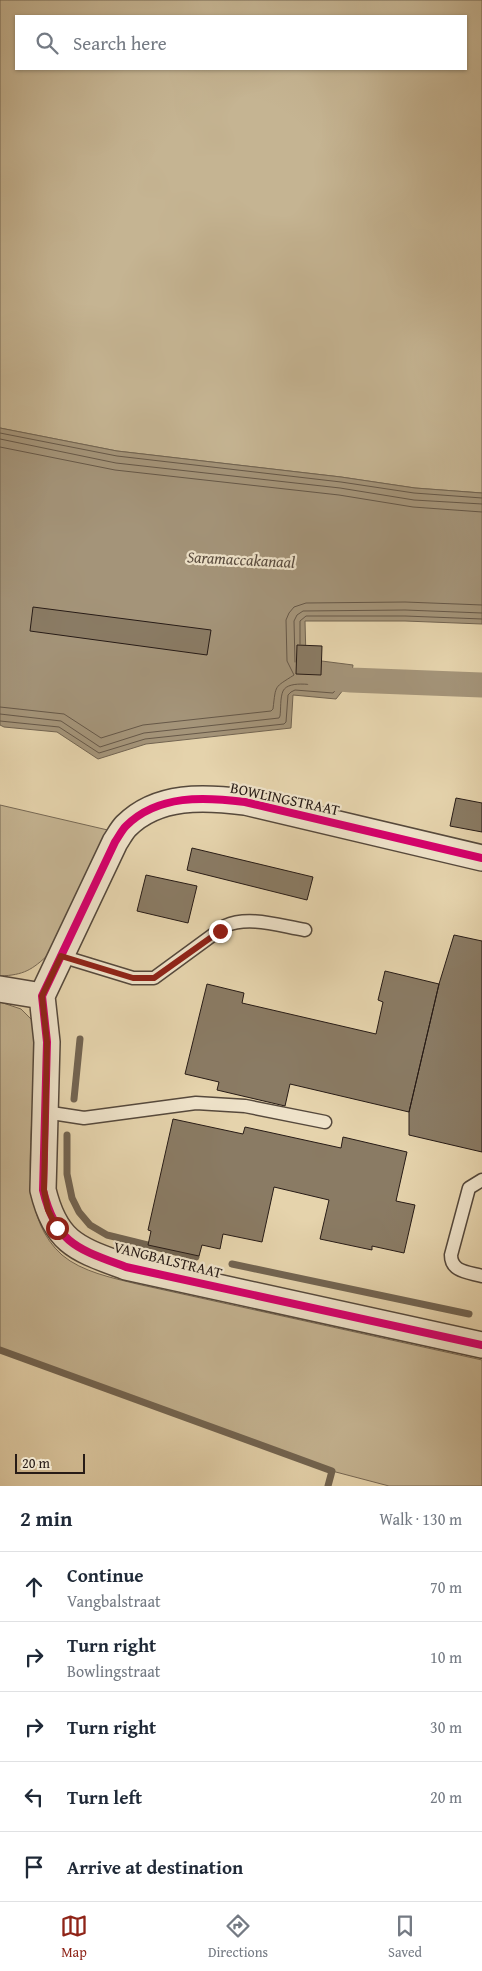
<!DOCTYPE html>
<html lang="en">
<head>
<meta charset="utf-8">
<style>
	:root { --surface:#fff; --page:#f6f6f7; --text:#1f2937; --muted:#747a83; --line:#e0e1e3; --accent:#8f2418 }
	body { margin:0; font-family:"Gentium Book Plus",serif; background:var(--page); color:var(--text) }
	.scale { position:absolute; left:15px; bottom:12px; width:70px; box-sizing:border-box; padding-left:5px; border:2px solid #271b16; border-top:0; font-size:14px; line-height:18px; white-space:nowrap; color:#271b16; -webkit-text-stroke:4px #eee2c9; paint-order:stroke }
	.stop { position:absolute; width:15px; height:15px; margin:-11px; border:4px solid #8f2418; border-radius:50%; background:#fff }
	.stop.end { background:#8f2418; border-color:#fff; box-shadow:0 1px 5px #0008 }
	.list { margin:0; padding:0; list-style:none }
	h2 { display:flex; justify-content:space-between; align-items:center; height:65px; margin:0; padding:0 20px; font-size:21px }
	h2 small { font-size:16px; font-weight:400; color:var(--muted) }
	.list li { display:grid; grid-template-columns:32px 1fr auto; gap:15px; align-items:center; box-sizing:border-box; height:70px; padding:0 20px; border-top:1px solid var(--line) }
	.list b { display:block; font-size:19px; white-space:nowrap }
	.list p { margin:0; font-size:16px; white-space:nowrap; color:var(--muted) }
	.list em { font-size:16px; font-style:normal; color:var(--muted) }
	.icon { flex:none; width:28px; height:28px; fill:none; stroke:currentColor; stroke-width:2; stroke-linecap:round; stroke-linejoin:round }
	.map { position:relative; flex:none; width:482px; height:1486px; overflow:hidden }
	.search { position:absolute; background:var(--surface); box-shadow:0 1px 4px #0004; left:15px; right:15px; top:15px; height:55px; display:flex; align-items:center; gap:12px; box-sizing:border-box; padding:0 18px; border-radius:0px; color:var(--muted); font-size:19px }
	.sheet { height:415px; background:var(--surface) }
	nav { display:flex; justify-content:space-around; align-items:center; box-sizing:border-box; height:70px; border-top:1px solid var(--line); background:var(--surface); font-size:14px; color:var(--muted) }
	nav a { display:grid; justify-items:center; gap:2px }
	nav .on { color:var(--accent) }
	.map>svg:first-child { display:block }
	.green { fill:#c5b492; stroke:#766854; fill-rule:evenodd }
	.water { fill:#a49479; stroke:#726451 }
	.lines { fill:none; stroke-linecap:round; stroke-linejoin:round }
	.shore { stroke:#665848; stroke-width:1 }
	.stream { stroke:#726451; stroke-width:7 }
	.canal { stroke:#a49479; stroke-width:25 }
	.building { fill:#8a7b64; stroke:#271b16 }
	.service-casing { stroke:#56493c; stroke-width:15 }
	.minor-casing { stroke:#56493c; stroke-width:28 }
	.service { stroke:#eee2c9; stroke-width:12 }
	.minor { stroke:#eee2c9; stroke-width:25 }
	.cycleway-casing { stroke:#eee2c9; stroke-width:11 }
	.cycleway { stroke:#d6006c; stroke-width:8 }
	.route { stroke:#8f2418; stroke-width:6 }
	.labels { text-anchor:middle; stroke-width:4.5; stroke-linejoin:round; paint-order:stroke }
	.street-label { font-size:15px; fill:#271b16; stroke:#eee2c9 }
	.water-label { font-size:16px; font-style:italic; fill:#594b3e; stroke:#eee2c9 }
</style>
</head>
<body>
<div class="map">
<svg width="482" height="1486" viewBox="0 0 482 1486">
	<rect width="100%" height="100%" fill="#e5d3ac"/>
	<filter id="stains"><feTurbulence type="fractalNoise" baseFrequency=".004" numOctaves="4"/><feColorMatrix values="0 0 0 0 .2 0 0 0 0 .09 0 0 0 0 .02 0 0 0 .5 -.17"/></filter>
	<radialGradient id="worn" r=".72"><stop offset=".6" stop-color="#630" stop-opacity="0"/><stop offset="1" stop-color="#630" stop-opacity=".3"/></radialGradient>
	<path class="green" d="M0,0H482V493L415,488L341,477L117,451L0,428ZM16,16H466V69H16Z
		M0,805L112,831L49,954C32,970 24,975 0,976Z
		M0,1002L21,1009L35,1023L37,1038C35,1064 34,1089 32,1115C30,1162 23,1220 62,1255C82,1272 113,1278 137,1284L482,1360V1486H389L332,1471L0,1350Z"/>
	<path class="water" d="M0,428L117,451L341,477L415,488L482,493V624L405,621H305L306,659L353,665L351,680L336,699L293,695L291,728L146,744L98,759L57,732L4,727L0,725Z"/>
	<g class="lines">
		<path class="shore" d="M0,433L117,456L341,482L414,493L482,498
			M0,439L116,463L340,488L414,500L482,504
			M0,447L115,470L339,495L413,507L482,512
			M300,644V621L306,616H405L482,619
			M295,662L294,621L297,615L303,611L405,610L482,613
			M0,707L64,714L101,738L143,725L271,711L273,709C276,684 274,688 294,675L287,661L286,620L289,613L294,607L306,603L405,602L482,605
			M0,714L61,721L100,747L144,733L279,718L280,716C281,709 280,698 283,691C289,679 318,686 330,687L338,677L337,674L322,672
			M0,721L59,727L99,753L145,739L284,724L286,722L288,695L291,692L295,690L333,693L346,678L345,669L323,666"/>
		<path class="stream" d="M74,1099L80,1039
			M67,1135V1174L72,1198L79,1212L90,1225L107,1235L196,1257
			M232,1264L469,1314
			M0,1350L332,1471L328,1486"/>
		<path class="canal" d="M318,677L351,680L482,685"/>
	</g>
	<path class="building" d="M33,607L211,630L207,655L30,631Z
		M297,645L322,646L321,675L296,674Z
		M456,798L482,803V832L450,826Z
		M192,848L313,877L307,900L187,870Z
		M146,875L197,886L188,923L137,911Z
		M454,935L482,941V1152L409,1135V1112L439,984Z
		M385,971L439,984L409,1112L290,1084L285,1106L217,1090L219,1082L185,1074L207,984L244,993L242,1003L376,1034L383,1002L378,1000Z
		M173,1119L243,1134L245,1127L341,1148L343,1137L407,1152L396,1201L415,1205L404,1253L372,1246V1250L320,1239L329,1200L274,1187L262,1242L223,1234L220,1249L202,1245L199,1256L148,1245L151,1231L148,1230Z"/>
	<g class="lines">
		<defs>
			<path id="service" d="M61,956L133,978H154L225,926C249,915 280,926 305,930
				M45,1112L84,1118L196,1103L245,1106L325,1122
				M482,1180L469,1188L451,1255C451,1272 468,1272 482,1276"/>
			<path id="minor" d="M0,989L42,996
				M42,996L47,1042L43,1190C56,1244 78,1249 126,1267L482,1345
				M42,996L115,842C119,836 122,830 126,826C158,794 205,797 245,802L482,858"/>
		</defs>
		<use href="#service" class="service-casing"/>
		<use href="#minor" class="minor-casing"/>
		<use href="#service" class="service"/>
		<use href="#minor" class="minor"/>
		<defs>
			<path id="cycleway" d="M482,858L245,802C205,797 158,794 126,826C122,830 119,836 115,842L42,996L47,1042L43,1190C56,1244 78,1249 126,1267L482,1345"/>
		</defs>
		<use href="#cycleway" class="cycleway-casing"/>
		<use href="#cycleway" class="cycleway"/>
	</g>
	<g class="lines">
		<path class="route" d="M57,1228L48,1210L44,1190L47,1042L42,996L61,956L133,978H154L220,931"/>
	</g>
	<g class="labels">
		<g class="street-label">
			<text transform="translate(285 799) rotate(12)" y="5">BOWLINGSTRAAT</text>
			<text transform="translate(168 1260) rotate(14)" y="5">VANGBALSTRAAT</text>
		</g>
		<g class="water-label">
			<text transform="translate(241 559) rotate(3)" y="6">Saramaccakanaal</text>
		</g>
	</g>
	<rect width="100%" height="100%" filter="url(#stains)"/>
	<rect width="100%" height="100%" fill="url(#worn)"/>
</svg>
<div class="scale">20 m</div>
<div class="stop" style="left:57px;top:1228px"></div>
<div class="stop end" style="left:220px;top:931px"></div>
<div class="search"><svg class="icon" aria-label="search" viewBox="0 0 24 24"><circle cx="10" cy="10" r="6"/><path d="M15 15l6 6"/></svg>Search here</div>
</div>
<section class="sheet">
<h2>2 min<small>Walk · 130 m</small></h2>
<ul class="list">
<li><svg class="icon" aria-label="ahead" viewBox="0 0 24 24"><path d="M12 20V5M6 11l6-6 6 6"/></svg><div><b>Continue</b><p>Vangbalstraat</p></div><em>70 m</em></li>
<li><svg class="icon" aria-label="right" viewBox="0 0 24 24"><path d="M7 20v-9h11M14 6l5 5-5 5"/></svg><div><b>Turn right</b><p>Bowlingstraat</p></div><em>10 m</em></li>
<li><svg class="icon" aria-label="right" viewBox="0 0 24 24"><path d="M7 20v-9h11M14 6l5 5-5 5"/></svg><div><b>Turn right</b></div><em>30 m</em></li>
<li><svg class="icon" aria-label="left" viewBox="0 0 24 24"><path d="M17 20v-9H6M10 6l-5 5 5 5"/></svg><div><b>Turn left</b></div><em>20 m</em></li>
<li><svg class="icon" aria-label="arrive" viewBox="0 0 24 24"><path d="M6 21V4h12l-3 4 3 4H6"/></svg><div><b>Arrive at destination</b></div></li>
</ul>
</section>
<nav>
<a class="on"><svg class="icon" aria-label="map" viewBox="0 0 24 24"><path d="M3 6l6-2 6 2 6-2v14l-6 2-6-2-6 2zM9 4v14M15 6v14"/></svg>Map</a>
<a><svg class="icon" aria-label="directions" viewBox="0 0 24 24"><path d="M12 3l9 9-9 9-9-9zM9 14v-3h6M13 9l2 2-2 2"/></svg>Directions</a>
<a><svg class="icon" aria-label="saved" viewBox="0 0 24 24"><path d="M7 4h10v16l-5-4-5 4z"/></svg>Saved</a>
</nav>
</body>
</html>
